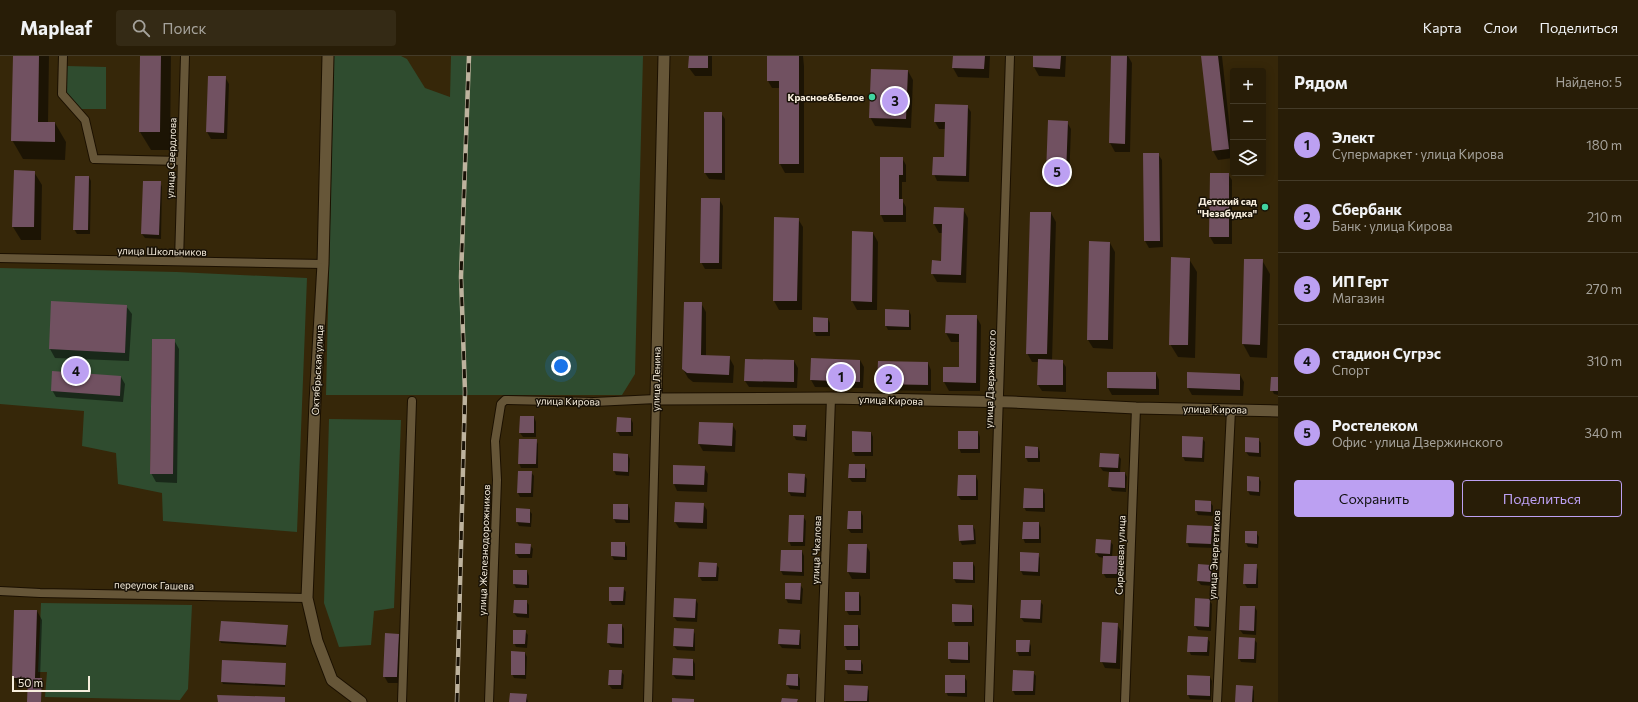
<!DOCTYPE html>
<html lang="ru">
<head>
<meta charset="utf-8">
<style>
	:root { --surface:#281d07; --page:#342a15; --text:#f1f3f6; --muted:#a5a29b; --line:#443b28; --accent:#bca0f2 }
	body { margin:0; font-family:Commissioner,sans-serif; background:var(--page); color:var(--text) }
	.controls { position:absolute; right:12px; top:12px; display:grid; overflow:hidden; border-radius:4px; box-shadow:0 2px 10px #0003 }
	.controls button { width:36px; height:36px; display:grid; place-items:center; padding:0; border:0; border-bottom:1px solid var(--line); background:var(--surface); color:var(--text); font:20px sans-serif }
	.scale { position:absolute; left:12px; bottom:10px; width:78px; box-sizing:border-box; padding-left:4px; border:2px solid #f7eedd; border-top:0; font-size:11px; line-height:14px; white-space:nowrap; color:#f7eedd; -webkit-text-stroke:3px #181106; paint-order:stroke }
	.you { position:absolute; left:561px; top:310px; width:14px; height:14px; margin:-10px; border:3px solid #fff; border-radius:50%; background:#1a73e8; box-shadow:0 0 0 6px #1a73e833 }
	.badge { display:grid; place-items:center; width:26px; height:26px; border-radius:50%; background:var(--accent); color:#111; font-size:13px; font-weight:700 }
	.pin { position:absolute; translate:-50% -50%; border:2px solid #fff; box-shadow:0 1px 4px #0006 }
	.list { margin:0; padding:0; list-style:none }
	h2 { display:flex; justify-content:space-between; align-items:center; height:52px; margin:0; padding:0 16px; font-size:17px }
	h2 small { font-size:13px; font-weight:400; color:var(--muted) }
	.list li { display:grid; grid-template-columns:26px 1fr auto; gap:12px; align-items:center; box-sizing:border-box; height:72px; padding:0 16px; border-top:1px solid var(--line) }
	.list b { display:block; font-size:15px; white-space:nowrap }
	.list p { margin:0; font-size:13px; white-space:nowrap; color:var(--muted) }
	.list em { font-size:13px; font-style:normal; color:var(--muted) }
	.actions { display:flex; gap:8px; padding:12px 16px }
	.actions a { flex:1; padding:9px 0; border:1px solid var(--accent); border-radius:4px; text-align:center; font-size:14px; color:var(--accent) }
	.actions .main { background:var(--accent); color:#111 }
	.icon { flex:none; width:22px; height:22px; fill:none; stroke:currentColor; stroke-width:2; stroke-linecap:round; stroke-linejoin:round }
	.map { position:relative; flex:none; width:1278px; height:646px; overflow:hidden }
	header { display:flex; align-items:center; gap:24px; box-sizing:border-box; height:56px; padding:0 20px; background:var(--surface); border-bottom:1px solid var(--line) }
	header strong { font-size:19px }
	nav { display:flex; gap:22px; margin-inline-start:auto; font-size:14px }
	.search { width:280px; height:36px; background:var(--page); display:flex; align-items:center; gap:10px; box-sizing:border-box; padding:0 14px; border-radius:4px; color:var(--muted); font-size:15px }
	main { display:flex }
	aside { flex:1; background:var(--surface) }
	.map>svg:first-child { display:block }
	.green { fill:#2f4c2f; fill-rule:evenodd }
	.shadow { fill:#0007 }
	.building { fill:#715161 }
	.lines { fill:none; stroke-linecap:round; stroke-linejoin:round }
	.minor-casing { stroke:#1b1000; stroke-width:10 }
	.tertiary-casing { stroke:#1b1000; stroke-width:13 }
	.minor { stroke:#665638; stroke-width:8 }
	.tertiary { stroke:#665638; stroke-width:11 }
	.rail-casing { stroke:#beb39e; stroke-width:4.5 }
	.rail { stroke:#181106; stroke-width:3; stroke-dasharray:9; stroke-linecap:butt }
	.poi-dot { fill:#41d4a1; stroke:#181106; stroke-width:1.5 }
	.labels { text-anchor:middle; stroke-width:3; stroke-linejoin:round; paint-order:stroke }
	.poi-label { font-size:10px; font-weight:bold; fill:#f7eedd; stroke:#181106; text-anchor:end }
	.street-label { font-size:10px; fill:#f7eedd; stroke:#181106 }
</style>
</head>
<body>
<header>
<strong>Mapleaf</strong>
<div class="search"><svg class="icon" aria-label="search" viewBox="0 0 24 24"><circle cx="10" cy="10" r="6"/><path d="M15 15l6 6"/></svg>Поиск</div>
<nav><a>Карта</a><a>Слои</a><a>Поделиться</a></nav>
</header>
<main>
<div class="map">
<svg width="1278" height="646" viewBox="0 0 1278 646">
	<rect width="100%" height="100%" fill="#362709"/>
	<path class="green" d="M334,0H401L407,3L425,32L450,41L451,0H643L635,318L622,339H326Z
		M67,10L106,11V53H80L66,38Z
		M0,212L177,216L307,222L297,476L163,465L162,437L118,428L116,397L82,390L84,355L0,348ZM152,283H175L173,418L150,417Z
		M329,363L401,364L394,552L374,555L371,589L339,591L324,547Z
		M41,547L192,549L188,633L180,644L45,641L47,616H38Z"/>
	<path class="shadow" d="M14,0H49L48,67H55L66,86L65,104L23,103L12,84Z
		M141,0H171L170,94H151L140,76Z
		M690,0H712V20H695L689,12Z
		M768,0H803L804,10V117H785L780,108V32H772L768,25Z
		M954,0H990L989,22L958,21L953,12Z
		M1034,0H1066L1065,21L1039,20L1034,11Z
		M1112,0H1128L1132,7L1130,96H1115L1110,87Z
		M1202,0H1222L1233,102L1218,104L1213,95Z
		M908,15L913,24L911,72L875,70L870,61Z
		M209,21H225L229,28L227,83H211L207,76Z
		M967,50L971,56L969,126L937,125L934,118L945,102L946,73H939L935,66Z
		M721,57L725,63V124L709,123L705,117Z
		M1067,66L1071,73L1069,125H1051L1047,118Z
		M1144,98H1158L1162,104L1163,191L1149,192L1145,185Z
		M881,102H902L906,109V126H902V144L906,151V166H884L881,159Z
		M34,116L42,129L41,184H21L13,171Z
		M1211,118H1228L1232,124V188H1214L1210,181Z
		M89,121L91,125L90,178H77L74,173Z
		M144,126H160L162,131L161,183L145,182L142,178Z
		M719,143L723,150L722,213H705L701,206Z
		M963,153L968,162L966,227L937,226L932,217L942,206L943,177H939L934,168Z
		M1051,157L1056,166L1052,305H1062L1066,311V336L1042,335L1038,329V306H1032L1027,297Z
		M798,163L803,171L802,254H779L774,245Z
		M853,176L873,177L878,186L877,254H857L852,245Z
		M1110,187L1115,196L1113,293L1093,292L1088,284Z
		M1189,203L1197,216L1195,302L1178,301L1170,288Z
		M1262,204L1270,218L1267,302L1250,301L1243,288Z
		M52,246L126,250L132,258L129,305L55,302L50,293Z
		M701,247L706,256V300L729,301L734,310L733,327L693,326L688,322L683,313Z
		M909,255L911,259V274H888L886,270Z
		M947,260H976L981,269L980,335H949L944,326L960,312V286H951L946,277Z
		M828,263L830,267V280H816L814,276Z
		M174,284L179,293L177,427L156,426L151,417Z
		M860,304L864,311L863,332L815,331L811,324Z
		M794,305L798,312L797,332L749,331L745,325Z
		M928,307L931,314V335L882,334L878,327Z
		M1156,317L1159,324V339H1112L1108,332Z
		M1240,319L1244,326L1243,340L1192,339L1188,332Z
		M121,321L125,328L123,346L56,341L52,334Z
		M1278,322V339L1274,338L1272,334Z
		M534,361L536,366V381H523L520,377Z
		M631,363L633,367V380H620L617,375Z
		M732,368L736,375L735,396L703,395L699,388Z
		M805,370L807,375V385L796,384L794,380Z
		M871,376L873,381V400H855L853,396Z
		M978,376L980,381V397H961L959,392Z
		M1202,382L1205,386L1204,406L1185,405L1183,401Z
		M1258,383L1261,387V401L1249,400L1246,396Z
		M536,384L538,388V412H521L519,407Z
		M1038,391L1040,396V406H1028L1026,402Z
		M614,398L628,399L630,403L629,420L616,419L614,415Z
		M1118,399L1121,403L1120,417H1125L1127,421L1126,436L1112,435L1109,431L1110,416L1103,415L1100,411Z
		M864,409L867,414L866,426H852L849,422Z
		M704,411L708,418L707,436L677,435L674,428Z
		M531,416L534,420L533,441H520L518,437Z
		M789,418L804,419L807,423L806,441L791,440L789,436Z
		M976,420L978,425V444H961L958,440Z
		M1248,422H1259L1261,426L1260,440L1250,439L1248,435Z
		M1043,434L1045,438V456L1026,455L1024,451Z
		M1210,446L1213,450V460L1198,459L1196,455Z
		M703,448L707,454V473L679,472L675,466Z
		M628,449L630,453V467H616L614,463Z
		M517,453L529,454L532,458L531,471L519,470L517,466Z
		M861,456L863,460V477H851L848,473Z
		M803,460L806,465L805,490H791L789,485Z
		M1039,467L1041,472V487H1025L1023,482Z
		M973,470L975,474L976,488L962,489L960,485Z
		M1211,471L1214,476L1213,492L1189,491L1187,486Z
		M1256,476L1259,481L1258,492L1248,491L1246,487Z
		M1097,484L1110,485L1113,489L1112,501H1119L1122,506L1121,522H1106L1103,517L1104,502L1099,501L1096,497Z
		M625,487L627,491V504H614L612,500Z
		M530,489L533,493L532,502H519L516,498Z
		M866,489L870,496V523H852L848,516Z
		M802,495L804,500V520L783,519L781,515Z
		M1021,497L1038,498L1040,502V520L1023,519L1021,515Z
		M973,507L975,511V527H956L954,523Z
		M716,508L719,512L718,525H702L699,520Z
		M1199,509L1211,510L1213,514V530L1201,529L1198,525Z
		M1256,509L1258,514V532H1247L1244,527Z
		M527,515L529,520V532H516L514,528Z
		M786,528H800L803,533L802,548L788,547L786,543Z
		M623,532L626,536L625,549H612L610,545Z
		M859,537L861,541V559H849L846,554Z
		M675,543L696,544L698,548L697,566L677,565L674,561Z
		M1196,543L1209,544L1212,548L1211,575L1198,574L1195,570Z
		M526,545L529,549V562L517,561L514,557Z
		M1022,545H1040L1043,549L1042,567L1024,566L1021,562Z
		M972,550L974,554V570H955L953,565Z
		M1255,551L1257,555L1256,579L1243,578L1240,574Z
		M37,555L42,564L40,623L42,625L41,646H28L29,630H18L13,621Z
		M1117,568L1121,575L1120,613L1105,612L1102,606Z
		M622,569L624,573V592L611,591L608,587Z
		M287,570L286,591L221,587L220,585Z
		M858,570L860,574V594H847L845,590Z
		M693,574L695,578V595L677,594L674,590Z
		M780,574L799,575L801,579V593L782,592L779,588Z
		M525,575L528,579L527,592L516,591L514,587Z
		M398,579L402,586L400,627H388L384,620Z
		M1207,582L1210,586L1209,600L1191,599L1189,595Z
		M1254,583L1257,587L1256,607L1241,606L1239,602Z
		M1029,585L1031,590V600H1019L1017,595Z
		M968,587L970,591V607H951L949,603Z
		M525,597L527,601L526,623L514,622L512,618Z
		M693,604L695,608V624L676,623L673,619Z
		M861,605L863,609V618H848L846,614Z
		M285,608V631L223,628L222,626Z
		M621,615L624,619L623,633H612L609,629Z
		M1033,616L1036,620L1035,639H1015L1013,635Z
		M798,619L800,623V634L790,633L787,629Z
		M964,620L967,625V641L948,640L946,636Z
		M1210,621L1212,625L1211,644L1190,643L1188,639Z
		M867,631L869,635V646H846L845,644Z
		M1252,631L1254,635V646H1236Z
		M526,639L528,646H510Z"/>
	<path class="building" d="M13,0H39L38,66H55V86L11,85Z
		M140,0H161L160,76H139Z
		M689,0H708V12H688Z
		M767,0H799V108H779V25H767Z
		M953,0H985L984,13L952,12Z
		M1033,0H1061L1060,13L1033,11Z
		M1111,0H1127L1125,88L1109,87Z
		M1201,0H1218L1229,93L1212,95Z
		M871,13L908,14L906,63L869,62Z
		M208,20H226L224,77L206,76Z
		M935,48L968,49L966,120L932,119L933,101H944L945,66H934Z
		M704,56H722V117H704Z
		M1048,64L1068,65L1066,119L1046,118Z
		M1143,97H1159L1160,185H1144Z
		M880,101H903V119H899V143H903V159H880Z
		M14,114L35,115L34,171H12Z
		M1210,117H1229V181H1209Z
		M75,120H89L88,174H73Z
		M143,125H161L159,179L141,178Z
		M701,142H720L719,207H700Z
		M934,151L964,152L961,219L931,218L932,204L941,205L942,168H933Z
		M1030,156H1051L1047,298H1026Z
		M774,161L799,162L797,245H773Z
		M852,175L873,176L872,246L851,245Z
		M1089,185L1110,186L1108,284H1087Z
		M1171,201L1190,202L1188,289H1169Z
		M1244,203H1263L1260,289L1242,288Z
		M51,245L127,249L125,297L49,293Z
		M684,246H702L701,299L730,300L729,319L687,317L682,313Z
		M885,253L909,254V271L885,270Z
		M946,259H977L976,327L943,326V311H959V278L945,277Z
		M813,261L828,262V276H813Z
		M152,283H175L173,418H150Z
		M811,302L860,304V326L810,324Z
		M745,303L794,304V326L744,325Z
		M1038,303L1063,304V329H1037Z
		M878,305L928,306V329L877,328Z
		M52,315L121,320L120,340L51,335Z
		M1107,316H1156V333L1107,332Z
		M1187,316L1240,318V334L1187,332Z
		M1271,321H1278V335H1270Z
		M520,360H534V377H519Z
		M617,361L631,362V376H616Z
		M699,366L733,367L732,390L698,388Z
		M793,369H806L805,381L793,380Z
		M852,375L871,376V396H852Z
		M958,375H978V393H958Z
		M1182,380L1203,381L1202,402L1182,401Z
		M1245,381L1259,382V397L1245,396Z
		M519,383H537L536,408H518Z
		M1025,390L1038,391V402H1025Z
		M613,397L628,398V416L613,415Z
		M1100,397L1119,398L1118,412L1099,411Z
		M849,408H865V422H848Z
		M673,409L705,410L704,429L673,428Z
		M518,415H532L531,437H517Z
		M1109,416H1125V432L1108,431Z
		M788,417L805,418L804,437L788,436Z
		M958,419H976V440H957Z
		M1247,420L1259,421V436L1247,435Z
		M1024,432L1043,433V452H1023Z
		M1195,444L1211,445V456L1195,455Z
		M675,446L704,447L703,467L674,466Z
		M613,448H628V464L613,463Z
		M516,452L530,453V467L516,466Z
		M848,455H861V473H847Z
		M789,459H804L803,486H788Z
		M1023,466H1039V483H1022Z
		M958,469H973L974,484L959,485Z
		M1187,469L1212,470L1211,488L1186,487Z
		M1245,475H1257V488L1245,487Z
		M1096,483L1111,484L1110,498L1095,497Z
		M611,486H625V501L611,500Z
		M515,487L531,488L530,498H515Z
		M848,488H867L866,517L847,516Z
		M781,494H802V516L780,515Z
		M1020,496L1039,497L1038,516L1020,515Z
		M1103,500H1120L1119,518H1102Z
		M699,506L717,507L716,521H698Z
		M953,506H973V524L953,523Z
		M1198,508L1211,509V526L1197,525Z
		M1244,508H1257L1256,528H1243Z
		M513,514H527V529L513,528Z
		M785,527H801L800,544L785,543Z
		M609,531H624L623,545H609Z
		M845,536H859V555H845Z
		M674,542L696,543L695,562L673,561Z
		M1195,542L1210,543L1209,571L1194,570Z
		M514,544H527V558L513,557Z
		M1021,544H1041L1040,563L1020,562Z
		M952,548L972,549V566H952Z
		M1240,550H1255L1254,575L1239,574Z
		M14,554H37L35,622H42L41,646H27L28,622H12Z
		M221,565L288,569L286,589L219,585Z
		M1102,566L1118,567L1116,607L1100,606Z
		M608,568H622V588L607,587Z
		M844,569H858V590H844Z
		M674,572L694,573L693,591L673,590Z
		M779,573L800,574L799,589L778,588Z
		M513,574H526L525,588H513Z
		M385,577L399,578L397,621H383Z
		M1188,580L1208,581L1207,596H1187Z
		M1239,581L1255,582L1254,603H1238Z
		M1016,584H1030L1029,596H1016Z
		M948,586H968V604L948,603Z
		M511,595L525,596V619H511Z
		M673,602L693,603V620L672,619Z
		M222,604L286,607L285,629L221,626Z
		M845,604H861V615L845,614Z
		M609,614H622L621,629H608Z
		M1013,614L1034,615L1033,635H1012Z
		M787,618H798V630L786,629Z
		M945,619H965V637H945Z
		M1187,619L1210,620V640L1187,639Z
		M844,629L868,630L867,645H844Z
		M1236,629L1253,630L1252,646H1235Z
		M510,637L527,638L526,646H509Z
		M217,639L285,641V646H218Z
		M672,642L694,643V646H672Z
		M782,642L798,643L797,646H781Z"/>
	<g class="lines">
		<defs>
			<path id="minor" d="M63,0L62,38L85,64L94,103L181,105
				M0,202L323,208
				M179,205L185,0
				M0,535L40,537L307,542
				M402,646L412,345
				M489,646L497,424L495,385L501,348L505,344L594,346L656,343L648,646
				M820,646L831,342
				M989,646L1010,0
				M1125,646L1136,352
				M1217,646L1231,354"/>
			<path id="tertiary" d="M328,0L323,208L315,346L307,542L317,585L332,624L361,646
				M664,0L656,343L831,342L1012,346L1136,352L1278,355"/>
		</defs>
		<use href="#minor" class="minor-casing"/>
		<use href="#tertiary" class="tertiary-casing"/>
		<use href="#minor" class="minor"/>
		<use href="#tertiary" class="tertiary"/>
		<defs>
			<path id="rail" d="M457,646L465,336L461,221L469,0"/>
		</defs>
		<use href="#rail" class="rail-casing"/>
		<use href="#rail" class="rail"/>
	</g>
	<g class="poi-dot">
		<circle cx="872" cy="41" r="4"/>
		<circle cx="1265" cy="151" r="4"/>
	</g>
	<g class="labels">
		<g class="poi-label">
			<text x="864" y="45">Красное&amp;Белое</text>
			<text x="1257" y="149">Детский сад<tspan x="1257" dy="12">"Незабудка"</tspan></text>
		</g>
		<g class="street-label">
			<text transform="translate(171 102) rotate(-88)" y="4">улица Свердлова</text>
			<text transform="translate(162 195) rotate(1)" y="4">улица Школьников</text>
			<text transform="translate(317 314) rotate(-87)" y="4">Октябрьская улица</text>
			<text transform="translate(656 323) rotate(-89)" y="4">улица Ленина</text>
			<text transform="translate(990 323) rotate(-88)" y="4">улица Дзержинского</text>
			<text transform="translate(891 344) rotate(2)" y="4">улица Кирова</text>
			<text transform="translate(568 345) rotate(1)" y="4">улица Кирова</text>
			<text transform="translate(1215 353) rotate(1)" y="4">улица Кирова</text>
			<text transform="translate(484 494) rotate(-88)" y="4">улица Железнодорожников</text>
			<text transform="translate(816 494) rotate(-88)" y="4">улица Чкалова</text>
			<text transform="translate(1120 499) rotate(-88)" y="4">Сиреневая улица</text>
			<text transform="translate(1214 499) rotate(-87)" y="4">улица Энергетиков</text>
			<text transform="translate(154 529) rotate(1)" y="4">переулок Гашева</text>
		</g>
	</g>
</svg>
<div class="controls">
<button>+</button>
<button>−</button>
<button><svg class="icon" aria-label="layers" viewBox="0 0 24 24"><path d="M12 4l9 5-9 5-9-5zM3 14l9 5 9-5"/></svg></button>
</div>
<div class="scale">50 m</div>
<div class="you"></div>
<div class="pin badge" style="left:841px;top:321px">1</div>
<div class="pin badge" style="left:889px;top:323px">2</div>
<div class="pin badge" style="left:895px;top:45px">3</div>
<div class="pin badge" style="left:76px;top:315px">4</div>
<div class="pin badge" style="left:1057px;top:116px">5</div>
</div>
<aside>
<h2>Рядом<small>Найдено: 5</small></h2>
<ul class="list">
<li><span class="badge">1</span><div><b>Элект</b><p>Супермаркет · улица Кирова</p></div><em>180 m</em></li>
<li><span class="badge">2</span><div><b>Сбербанк</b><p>Банк · улица Кирова</p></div><em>210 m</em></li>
<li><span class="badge">3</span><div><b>ИП Герт</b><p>Магазин</p></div><em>270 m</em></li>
<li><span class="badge">4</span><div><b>стадион Сугрэс</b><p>Спорт</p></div><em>310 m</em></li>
<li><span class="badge">5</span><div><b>Ростелеком</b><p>Офис · улица Дзержинского</p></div><em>340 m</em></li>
</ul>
<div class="actions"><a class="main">Сохранить</a><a>Поделиться</a></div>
</aside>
</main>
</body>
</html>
